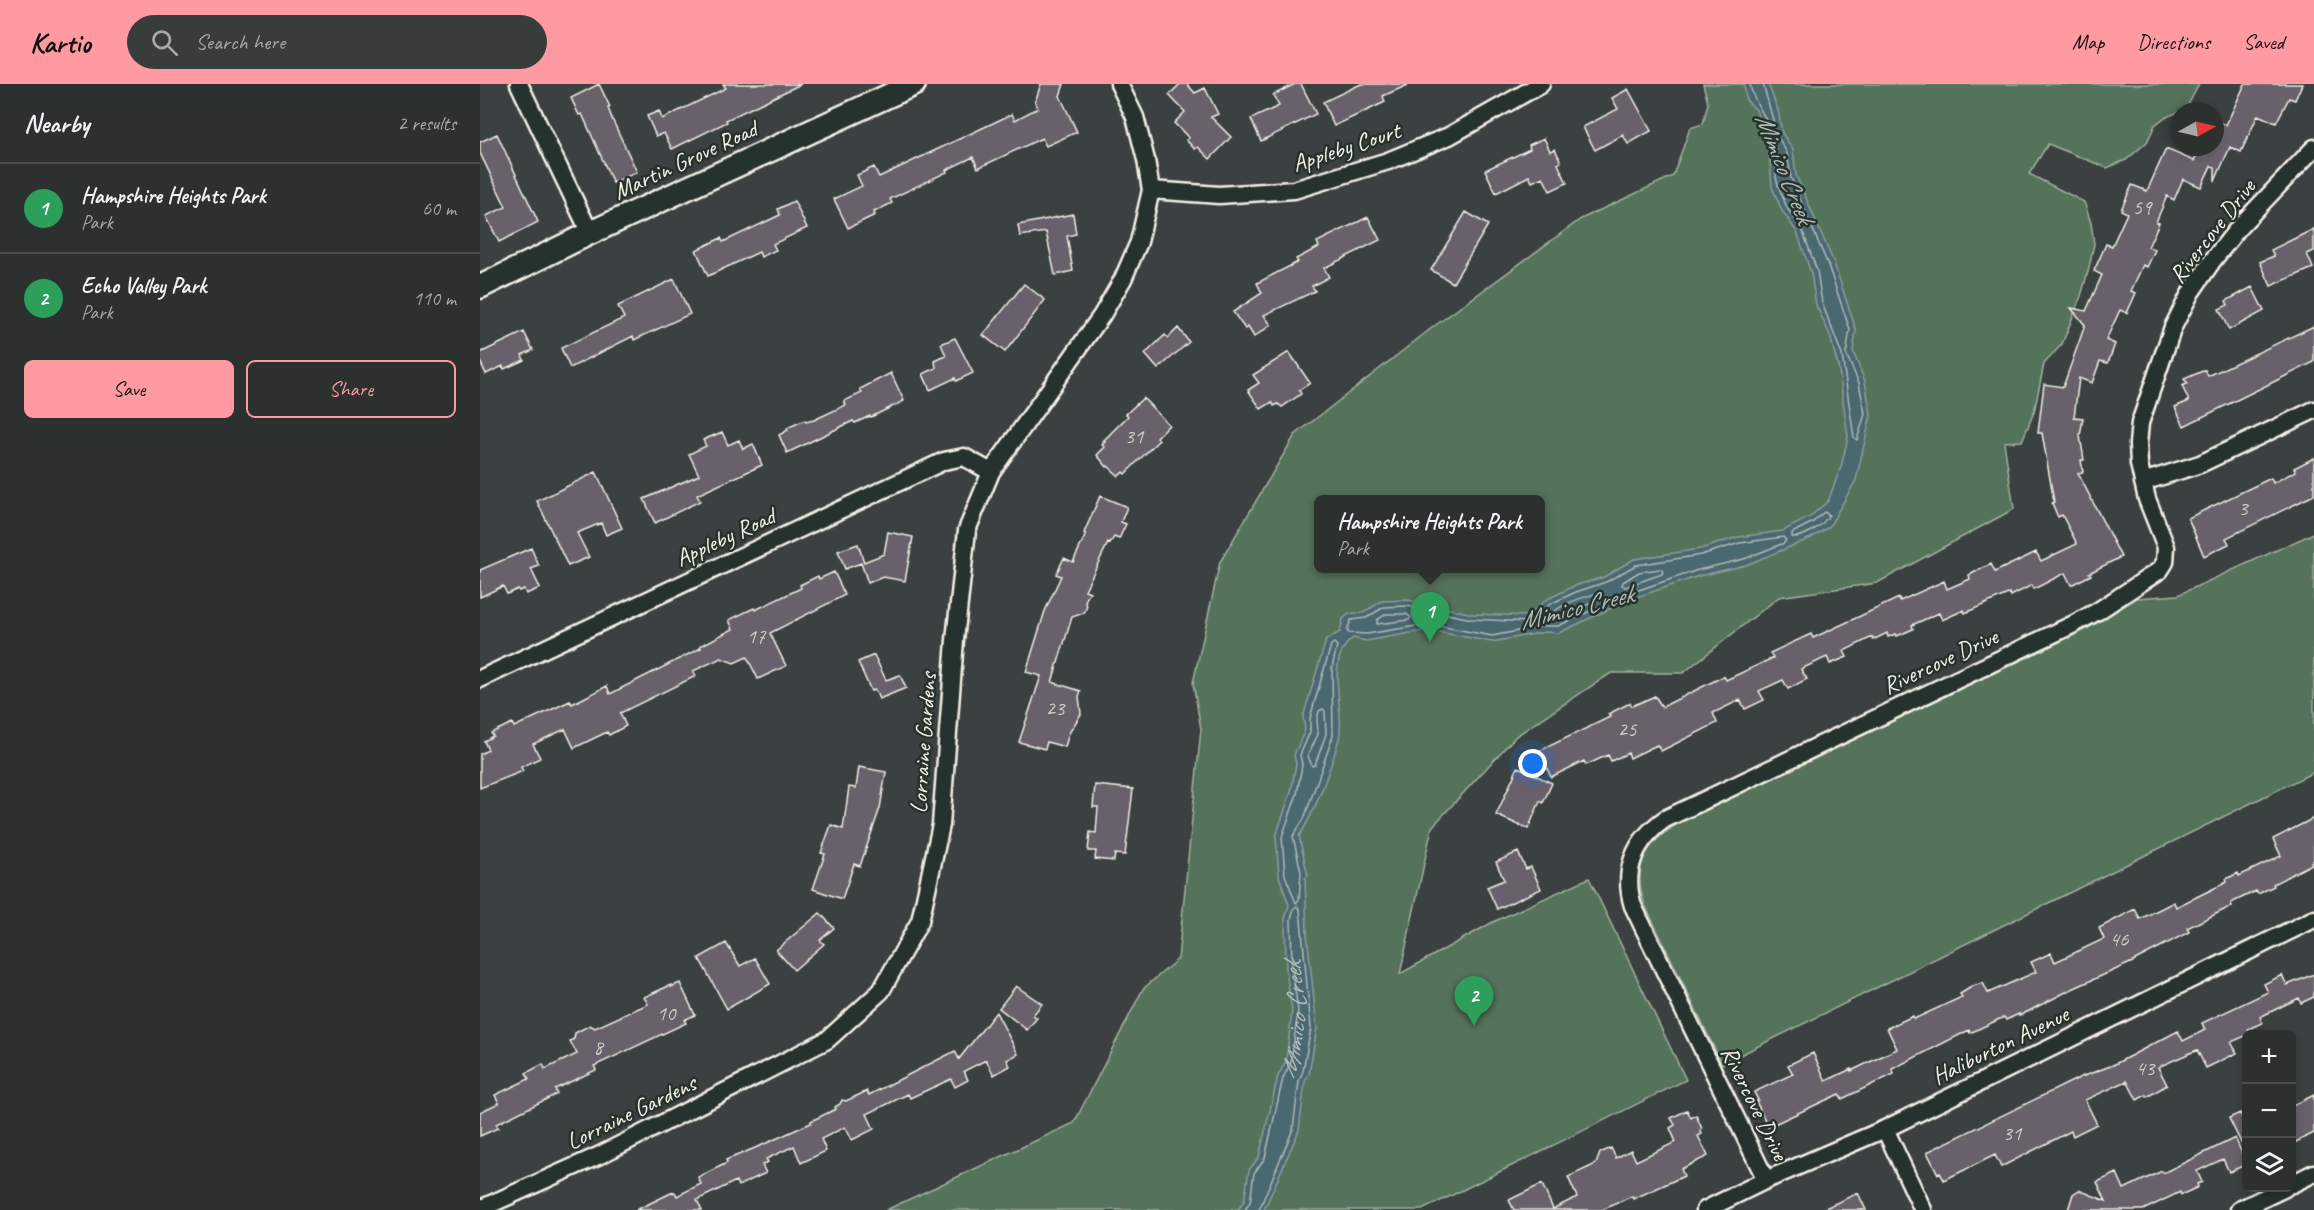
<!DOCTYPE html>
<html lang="en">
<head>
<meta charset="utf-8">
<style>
	:root { --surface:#2c3130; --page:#383d3c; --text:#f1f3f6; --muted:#a6a9ab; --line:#484c4c; --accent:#ff9aa2 }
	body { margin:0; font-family:Caveat,sans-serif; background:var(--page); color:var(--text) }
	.controls { position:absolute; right:18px; bottom:18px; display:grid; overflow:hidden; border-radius:9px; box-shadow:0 3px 9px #0003 }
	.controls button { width:54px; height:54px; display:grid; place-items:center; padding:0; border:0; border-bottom:2px solid var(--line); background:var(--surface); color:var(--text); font:30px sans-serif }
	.compass { position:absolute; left:1690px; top:18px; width:54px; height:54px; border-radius:50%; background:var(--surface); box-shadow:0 3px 9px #0003; rotate:82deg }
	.you { position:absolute; left:1053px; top:680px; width:21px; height:21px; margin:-15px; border:4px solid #fff; border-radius:50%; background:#1a73e8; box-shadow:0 0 0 9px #1a73e833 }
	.badge { display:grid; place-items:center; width:39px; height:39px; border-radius:50%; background:var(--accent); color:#fff; font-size:20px; font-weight:700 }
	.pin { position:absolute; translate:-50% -50px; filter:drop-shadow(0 2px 3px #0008) }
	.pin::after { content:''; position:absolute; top:32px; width:21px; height:18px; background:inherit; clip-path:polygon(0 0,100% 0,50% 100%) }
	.popup { position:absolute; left:834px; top:411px; width:231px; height:78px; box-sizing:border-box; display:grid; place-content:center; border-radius:9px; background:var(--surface); filter:drop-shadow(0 2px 4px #0005); font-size:20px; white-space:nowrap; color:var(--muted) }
	.popup b { font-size:22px; color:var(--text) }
	.popup::after { content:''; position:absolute; left:50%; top:100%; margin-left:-12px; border:12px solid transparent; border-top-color:var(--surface) }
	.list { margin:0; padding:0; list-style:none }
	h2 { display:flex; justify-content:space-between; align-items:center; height:78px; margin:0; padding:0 24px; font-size:26px }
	h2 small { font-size:20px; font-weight:400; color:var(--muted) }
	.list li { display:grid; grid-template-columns:39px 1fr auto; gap:18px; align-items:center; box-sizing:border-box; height:90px; padding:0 24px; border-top:2px solid var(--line) }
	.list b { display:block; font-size:22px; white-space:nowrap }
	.list p { margin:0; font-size:20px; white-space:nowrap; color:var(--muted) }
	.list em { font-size:20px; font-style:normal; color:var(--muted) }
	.actions { display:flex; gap:12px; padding:18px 24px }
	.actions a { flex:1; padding:14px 0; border:2px solid var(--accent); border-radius:9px; text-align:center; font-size:21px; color:var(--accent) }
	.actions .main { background:var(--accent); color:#111 }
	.icon { flex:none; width:33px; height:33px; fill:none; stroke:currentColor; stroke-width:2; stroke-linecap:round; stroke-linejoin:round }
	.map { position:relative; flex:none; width:1834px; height:1126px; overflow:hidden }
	header { display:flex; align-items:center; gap:36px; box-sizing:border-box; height:84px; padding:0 30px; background:var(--accent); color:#111 }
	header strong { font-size:28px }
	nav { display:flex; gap:33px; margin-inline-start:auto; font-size:21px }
	.search { width:420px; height:54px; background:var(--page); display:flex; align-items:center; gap:15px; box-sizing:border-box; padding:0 21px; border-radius:33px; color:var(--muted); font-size:22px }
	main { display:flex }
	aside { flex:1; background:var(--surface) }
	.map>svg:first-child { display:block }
	.green { fill:#54725a; stroke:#a4b2a1; stroke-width:1.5; fill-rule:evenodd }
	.water { fill:#49686f; stroke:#8d9f9f; stroke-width:1.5 }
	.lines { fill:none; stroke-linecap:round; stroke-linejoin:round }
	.shore { stroke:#b0bab8; stroke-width:1.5 }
	.building { fill:#67616b; stroke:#f4f1e8; stroke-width:1.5 }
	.minor-casing { stroke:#f4f1e8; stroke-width:21 }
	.major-casing { stroke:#f4f1e8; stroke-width:27 }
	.minor { stroke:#26332d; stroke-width:16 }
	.major { stroke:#26332d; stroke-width:22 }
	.labels { text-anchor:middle; stroke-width:5; stroke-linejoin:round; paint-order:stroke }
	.number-label { font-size:21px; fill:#d1cdc9 }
	.street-label { font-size:24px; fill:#f4f1e8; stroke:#26332d }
	.water-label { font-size:26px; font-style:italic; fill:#b0bab8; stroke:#26332d }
</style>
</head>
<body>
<header>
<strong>Kartio</strong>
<div class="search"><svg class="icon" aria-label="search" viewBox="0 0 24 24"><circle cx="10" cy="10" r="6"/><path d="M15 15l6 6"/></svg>Search here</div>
<nav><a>Map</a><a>Directions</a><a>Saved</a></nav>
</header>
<main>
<aside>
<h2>Nearby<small>2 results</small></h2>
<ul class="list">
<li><span class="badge" style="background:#2e9e5b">1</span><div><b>Hampshire Heights Park</b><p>Park</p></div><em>60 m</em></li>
<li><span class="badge" style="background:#2e9e5b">2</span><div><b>Echo Valley Park</b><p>Park</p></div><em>110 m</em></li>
</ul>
<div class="actions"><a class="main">Save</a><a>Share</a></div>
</aside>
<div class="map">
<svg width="1834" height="1126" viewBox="0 0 1834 1126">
	<rect width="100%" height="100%" fill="#3a4140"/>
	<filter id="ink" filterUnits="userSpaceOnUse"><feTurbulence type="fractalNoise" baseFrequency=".0167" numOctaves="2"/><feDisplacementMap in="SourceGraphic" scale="12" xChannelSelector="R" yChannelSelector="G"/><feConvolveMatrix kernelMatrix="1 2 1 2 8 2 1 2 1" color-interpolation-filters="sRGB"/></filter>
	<g filter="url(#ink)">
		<path class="green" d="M1223,0H1719L1706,25L1684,34L1675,41L1667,58L1646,76L1627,84L1568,60L1549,90L1604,118L1611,139L1614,160L1609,184L1601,212L1582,260L1564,280L1554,328L1542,357L1524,358L1534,425L1397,499L1299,513L1203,589H1131L1036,652L952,743L920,890L1013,838L1109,794L1206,996L942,1126H406L594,1039L663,905L698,875L721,645L713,599L740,478L815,351L953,243L1101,135L1193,92L1210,44L1223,40L1228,19ZM839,416H1061V484H839Z
			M1834,449V688L1242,980L1165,821C1151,782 1167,757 1201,738L1605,546L1657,514L1698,511Z"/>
		<path class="water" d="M1264,0H1288L1298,26L1302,49L1313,66L1316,91L1354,179L1376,246L1373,268L1385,297L1391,331L1376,396L1349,443L1331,454L1266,481L1219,492L1148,516L1079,549L1065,548L1012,558L948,546L886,557L873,554C843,575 866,625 859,655C851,683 835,729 819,752L828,792L825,794L827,850L837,944L829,990L825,997L819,1046L784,1126H758L764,1117L769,1086L779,1073L798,992L806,977L812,927L806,886L805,835L809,821L799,792L796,752L811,708L816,680L814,671L825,646L823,633L846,556L860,548L863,535L869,530L883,529L902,517L928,516L993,530L1048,532L1066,516L1094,502L1124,493L1154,475L1220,465L1258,453L1303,447L1330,433L1348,417L1361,383L1368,353L1359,286L1350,251L1336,221L1331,189L1317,148L1302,127L1292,103L1289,64L1276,26L1266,16Z"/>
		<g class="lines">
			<g class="shore">
				<path d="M1270,0C1272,16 1284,28 1289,44L1292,45L1295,43L1283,0"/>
				<path d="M1296,55H1299L1307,69L1311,94L1348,181L1370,246L1366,270L1379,299L1385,330L1377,356L1374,354L1362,271L1342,219L1337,187L1322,145L1307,124L1298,101L1296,93L1297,73L1294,57Z"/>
				<path d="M1344,428L1349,431C1343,442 1324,454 1312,453V449L1333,438Z"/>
				<path d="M1303,453L1306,456L1304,459L1264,475L1218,486L1147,510L1078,542H1064L1012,552L949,540L887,550L869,549L867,547L871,536L886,534L904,523L927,522L992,535L1049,538L1070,520L1096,508L1126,498L1156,481L1221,471L1260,459Z"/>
				<path d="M1180,485L1183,487L1182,490L1145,503L1142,501L1143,498L1159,488Z"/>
				<path d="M1118,509L1121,511L1120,515L1076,535L1070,533C1075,521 1105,513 1118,509Z"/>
				<path d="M906,530H926L931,533L929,536L897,540V536Z"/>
				<path d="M854,559L857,562L852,584L853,652L824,735L813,752L821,788L819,816L816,819L805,791L802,753L817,710L822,681L820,671L830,648V634L851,561Z"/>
				<path d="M843,625L845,627L846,650L835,681L832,682L828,672L838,650L837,635L839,627Z"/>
				<path id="s1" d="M765,1126L770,1118L774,1089L785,1074L803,994L811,978L818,927L812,885L811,835L814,824L817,822L820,825L831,944L823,987L819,997L813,1045L779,1126"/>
			</g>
		</g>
		<path class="building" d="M119,0L130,23L128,24L133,37L157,88L133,99L102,30L99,31L91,14Z
			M243,0H321L246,36L247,38L192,65L184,49L176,52L167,32L179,27L182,35L246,4Z
			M561,0H584L580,12L597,48L566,62L562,54L498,84L493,73L466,86L467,88L410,115L412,119L394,128L395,131L368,144L354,115L382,102L377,91L394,83L399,93L532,30L535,36L558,24L555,18Z
			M700,0H707L715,9L725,4L738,30L731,33L751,53L730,75L718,63L715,65L706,56L709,54L694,39L705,28L689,11Z
			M815,0H821L836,30L781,57L771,35L799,22L793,11Z
			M881,0H930L903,12L905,18L854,42L843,18Z
			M1765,0H1822L1815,16L1809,14L1796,39L1778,31L1761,68L1750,63L1735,97V83L1731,82L1721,103L1703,95L1694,116L1687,112L1676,138L1679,139L1668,163L1675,166L1667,183L1663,181L1651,207L1656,209L1647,229L1640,226L1626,256L1635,260L1628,279L1620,277L1612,299L1599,294L1594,333L1603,334L1600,352L1604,376H1601L1603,388L1598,389L1641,473L1609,489L1611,491L1591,501L1585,489L1554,505L1552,501L1531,512L1530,509L1485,529L1484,526L1462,536L1459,529L1432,541L1433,545L1417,552L1416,550L1408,553L1407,549L1393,556L1392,553L1364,567L1367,573L1350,580L1347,573L1321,585L1327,595L1308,605L1303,596L1279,607L1284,616L1265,625L1260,616L1233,629L1237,639L1181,667L1177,661L1150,674L1148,669L1131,677L1128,671L1106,681L1104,677L1071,693L1059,667L1130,633L1128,630L1150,619L1152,622L1175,612L1182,623L1244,592L1246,596L1293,574L1290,569L1331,550L1333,554L1419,514L1420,517L1464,497L1467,505L1490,495L1489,491L1511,480L1515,488L1556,468L1561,477L1597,460L1582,431L1578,433L1572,419L1574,418L1562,349H1558L1564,300L1583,303L1605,241L1591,224L1606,227L1622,191L1614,187L1626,160L1632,162L1647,129L1641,126L1652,101L1667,107L1686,65L1714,77L1720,63H1735V36L1746,41Z
			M1148,5L1171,47L1148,60L1143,51L1115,66L1103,43L1138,25L1132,14Z
			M17,50L58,138L19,158L6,132L26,123L0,69V58Z
			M1064,54L1070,67L1075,65L1081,78L1078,80L1087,99L1070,107L1063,93L1052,98L1049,92L1016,109L1005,86L1050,65L1049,61Z
			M314,117L327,144L293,160L296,166L281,173L279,168L228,192L216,166L241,154L243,158L300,131L298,125Z
			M986,128L1008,141L973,199L951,186Z
			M593,130L596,150L587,152L593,187L575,191L566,148L540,152L538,141Z
			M888,133L900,156L844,184L849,193L832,202L835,207L784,231L791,241L774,253L768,243L765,245L753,228L782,209L777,199L818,178L816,175L839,163L837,158Z
			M1834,145V167L1827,170L1833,184L1791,202L1780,178L1794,172L1791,166Z
			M194,195L210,230L154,256L153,252L90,284L81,264L144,234L138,222Z
			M544,200L565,216L525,268L503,251Z
			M1772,203L1784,227L1749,246L1739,225L1748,221L1746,217Z
			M1834,242V278L1704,342L1695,323L1709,317L1702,302L1707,300L1704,295L1725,286L1728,292Z
			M698,244L709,258L678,285L665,270L685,251L688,254Z
			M44,248L53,266L42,271L44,276L24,285L23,282L6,290L0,277V269Z
			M475,254L493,289L476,297L475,294L450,306L443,290L456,284L455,277L466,272L461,260Z
			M809,268L830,299L819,306L821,310L802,323L798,320L794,322L792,318L781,325L768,306L779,299L773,291Z
			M411,289L424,317L391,333L390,332L375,339L373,337L307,369L299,351L308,346L307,344L325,336L326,338L334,336L366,321L364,317L382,309L380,305Z
			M663,314L689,341L677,353L679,356L645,390L643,388L639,392L628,382L627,383L617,371L625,363L622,361L625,358L623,357L648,332L646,330Z
			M242,348L248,361L259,356L263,365L273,360L282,381L217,411L220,417L175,439L164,415L219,391L209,370L226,362L223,356Z
			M1834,374V411L1746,454L1749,460L1724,472L1708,434L1791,394L1793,399L1816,387L1814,384Z
			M116,388L142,444L126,451L121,439L97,449L109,473L88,482L57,417Z
			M620,412L647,423L641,438L646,440L639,455L634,453L630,460L628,459L605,506L610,508L605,517L607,522L604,529L592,533L572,598L601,607L599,612L601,630L589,649L585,663L567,658L565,665L539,658L561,592L546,588L565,527L581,492L576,490L584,474L593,478L606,450L604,449Z
			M408,448L433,453L425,497L403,493L388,499L381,479L365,485L358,467L378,460L384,478L404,470Z
			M51,464L59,482L51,485L60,504L46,510L44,505L39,507L38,505L27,510L23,502L0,513V486Z
			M354,488L365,511L290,549L306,582L278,595L267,573L254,579L241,574L213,587L216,592L140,629L146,642L129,651L127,648L94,664L85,645L53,660L60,674L41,683L43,687L0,704V670L8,666L4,657L13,652L11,649L32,639L34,643L90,617L92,620L127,602L130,610L221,564L220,562L253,545L249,536L274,524L275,526L321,504L320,501L338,492L339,495Z
			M394,571L406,596L420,591L426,604L399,615L395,606L391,607L378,578Z
			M379,683L406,688L400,724L380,782L374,780L362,815L333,805L345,770L341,769L351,741L363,745L369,703L376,704Z
			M1038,683L1072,699L1063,719L1060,717L1048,745L1016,731Z
			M615,701L653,705L645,771L635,770L634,777L615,775L616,767H608L610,748L616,749L618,723H613Z
			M1834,734V776L1831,778L1832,780L1793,800L1794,802L1778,810L1776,807L1751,819L1752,822L1707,844L1709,848L1655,876V877L1592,905L1539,932V930L1526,936L1524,933L1490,949L1489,946L1412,985L1414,990L1362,1015L1359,1010L1288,1043L1276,1017L1278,1016L1274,1008L1313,990L1308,981L1333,969L1346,997L1371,985V987L1417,965L1407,944L1433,932L1434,935L1482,913L1480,910L1493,902L1503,899L1508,909L1556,888L1551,878L1571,869L1575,878L1624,855L1619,844L1655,825L1660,835L1694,818L1696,823L1747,798L1746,795L1758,789L1759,792L1801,772L1793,755Z
			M1038,768L1046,785L1051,783L1061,805L1017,825L1007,803L1024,796L1016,778Z
			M340,829L354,844L340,856L344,860L314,886L296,866Z
			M246,859L260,882L275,874L290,900L247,925L219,874Z
			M1834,890V913L1821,919L1819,914L1780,933L1782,939L1768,945L1770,950L1751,958L1757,969L1726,984L1717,966L1678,983L1687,1001L1667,1013L1666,1011L1657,1016L1647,997L1605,1016L1617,1040L1593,1052L1591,1047L1521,1083L1515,1071L1464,1096L1460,1089L1458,1090L1447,1068L1601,993L1633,981L1698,947L1703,957L1725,946L1722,939L1788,908L1784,900L1802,891L1807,901Z
			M200,899L215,931L204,936L206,939L114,982L116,986L75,1005L77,1010L16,1040L18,1044L0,1052V1028L19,1019L15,1011L49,995L46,989L63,980L65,985L97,970L90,957L94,955L95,949L110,941L115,944L168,920L164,913L191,901V903Z
			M536,902L562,920L553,931L557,934L547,946L519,924Z
			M516,928L538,970L527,976L530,982L514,991L506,976L484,987L488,996L475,1003L471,995L430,1014L428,1010L387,1030L394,1045L372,1056L365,1043L341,1055L346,1067L321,1079L314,1062L286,1075L288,1078L282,1081L286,1089L258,1102L256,1097L217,1116L222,1126H156L191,1109L195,1108L197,1112L221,1100L218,1093L247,1079L246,1076L280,1062L331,1039V1037L356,1025L355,1023L360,1020L362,1016L366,1017L387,1007L389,1011L475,967L479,975Z
			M1834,1011V1049L1812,1060V1022Z
			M1207,1026L1211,1034L1216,1031L1222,1045L1220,1046L1222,1050L1218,1052L1228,1072L1201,1085L1204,1092L1153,1115L1152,1112L1122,1126H1034L1029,1116L1062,1100L1073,1125L1097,1113L1088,1093L1116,1080L1120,1069L1131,1064L1136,1074L1151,1066L1156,1077L1196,1058L1190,1044L1195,1041L1191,1034Z
			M1760,1029L1767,1041V1071L1749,1034Z
			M1755,1054L1767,1080L1749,1088L1743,1075L1717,1087L1722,1098L1717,1100L1718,1103L1701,1111L1700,1108L1663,1126H1588L1593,1110L1599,1106L1626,1117L1617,1098L1637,1089L1644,1105L1682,1087L1683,1089Z
			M1378,1109L1386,1126H1341Z"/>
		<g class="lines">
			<defs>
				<path id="minor" d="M39,0L110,149
					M671,106L739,111L814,106L908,77L969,52L1061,0
					M1663,398L1720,380L1834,326
					M0,595L464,377L484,373L511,388
					M1405,1045L1443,1126
					M1286,1096L1153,822C1142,786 1155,756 1185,735L1594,540L1618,527L1680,486L1685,478L1686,463L1667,415L1659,380L1658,360L1660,339L1693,243L1711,208L1733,176L1760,142L1834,64
					M1812,1100L1834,1089
					M0,1125L120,1071L347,956L401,907L440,837L461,741L475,556L487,446L511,388L622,231L643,195L659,158L671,106L666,76L655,33L639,0
					M1225,1126L1286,1096L1405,1045L1834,835
					M1759,1126L1805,1104"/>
				<path id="major" d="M0,203L110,149L434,0"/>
			</defs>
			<use href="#minor" class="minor-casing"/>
			<use href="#major" class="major-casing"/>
			<use href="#minor" class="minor"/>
			<use href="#major" class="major"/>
		</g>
	</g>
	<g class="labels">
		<g class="number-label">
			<text x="1662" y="130">59</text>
			<text x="654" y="359">31</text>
			<text x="1763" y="431">3</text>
			<text x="276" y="559">17</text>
			<text x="575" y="631">23</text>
			<text x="1147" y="652">25</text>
			<text x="1639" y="862">46</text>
			<text x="186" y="936">10</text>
			<text x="118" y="970">8</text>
			<text x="1665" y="991">43</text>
			<text x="1532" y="1056">31</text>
		</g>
		<g class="street-label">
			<text transform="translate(866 63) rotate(-18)" y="8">Appleby Court</text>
			<text transform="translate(205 76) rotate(-25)" y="8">Martin Grove Road</text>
			<text transform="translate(1732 147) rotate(-52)" y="8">Rivercove Drive</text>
			<text transform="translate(245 453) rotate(-25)" y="8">Appleby Road</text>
			<text transform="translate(1460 577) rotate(-25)" y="8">Rivercove Drive</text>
			<text transform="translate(443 659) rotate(-86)" y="8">Lorraine Gardens</text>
			<text transform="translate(1520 961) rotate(-26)" y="8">Haliburton Avenue</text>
			<text transform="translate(1275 1019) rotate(64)" y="8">Rivercove Drive</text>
			<text transform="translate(151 1028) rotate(-26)" y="8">Lorraine Gardens</text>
		</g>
		<g class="water-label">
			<text transform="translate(1305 84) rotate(68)" y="9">Mimico Creek</text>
			<text transform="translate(1096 523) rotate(-14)" y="9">Mimico Creek</text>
			<text dy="9" stroke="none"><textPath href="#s1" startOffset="201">Mimico Creek</textPath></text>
		</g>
	</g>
</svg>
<div class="controls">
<button>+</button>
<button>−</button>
<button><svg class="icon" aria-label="layers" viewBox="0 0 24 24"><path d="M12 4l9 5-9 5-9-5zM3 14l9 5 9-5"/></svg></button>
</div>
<svg class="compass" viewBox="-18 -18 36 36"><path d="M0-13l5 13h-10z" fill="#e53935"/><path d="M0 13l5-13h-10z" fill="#a6a9ab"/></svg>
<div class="you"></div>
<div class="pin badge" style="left:950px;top:558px;background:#2e9e5b">1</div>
<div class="popup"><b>Hampshire Heights Park</b>Park</div>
<div class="pin badge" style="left:994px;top:942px;background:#2e9e5b">2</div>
</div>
</main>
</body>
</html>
